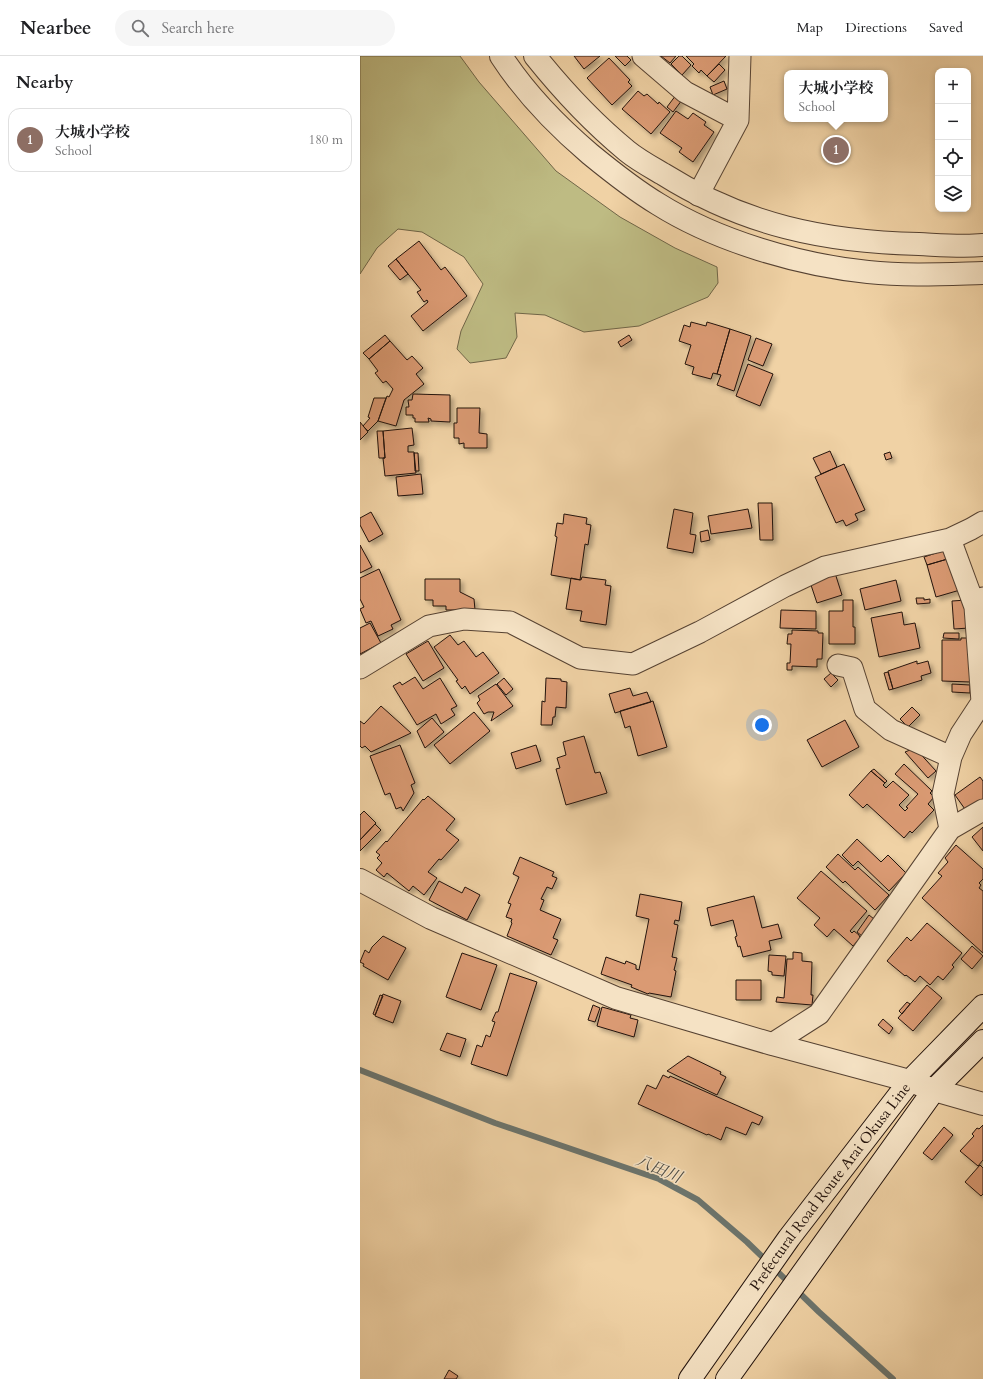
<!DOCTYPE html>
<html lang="en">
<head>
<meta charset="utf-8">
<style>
	:root { --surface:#fff; --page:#f6f6f6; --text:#202124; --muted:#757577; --line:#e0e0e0; --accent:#b45309 }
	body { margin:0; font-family:Cardo,"Noto Serif JP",serif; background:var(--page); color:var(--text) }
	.controls { position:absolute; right:12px; top:12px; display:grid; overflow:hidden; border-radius:8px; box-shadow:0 2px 6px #0003 }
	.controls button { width:36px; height:36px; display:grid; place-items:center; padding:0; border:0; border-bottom:1px solid var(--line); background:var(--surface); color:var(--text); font:20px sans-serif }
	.you { position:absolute; left:402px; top:669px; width:14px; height:14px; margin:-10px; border:3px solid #fff; border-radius:50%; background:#1a73e8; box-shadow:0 0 0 6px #1a73e833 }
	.badge { display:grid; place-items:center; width:26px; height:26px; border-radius:50%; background:var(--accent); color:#fff; font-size:13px; font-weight:700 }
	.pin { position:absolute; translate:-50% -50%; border:2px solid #fff; box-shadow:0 1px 4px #0006 }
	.popup { position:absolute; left:424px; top:14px; width:104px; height:52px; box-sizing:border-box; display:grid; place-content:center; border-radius:8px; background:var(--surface); filter:drop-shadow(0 1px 3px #0005); font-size:13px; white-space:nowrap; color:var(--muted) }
	.popup b { font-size:15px; color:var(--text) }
	.popup::after { content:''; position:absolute; left:50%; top:100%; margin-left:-8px; border:8px solid transparent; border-top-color:var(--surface) }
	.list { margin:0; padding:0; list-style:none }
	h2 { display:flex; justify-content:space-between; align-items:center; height:52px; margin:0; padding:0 16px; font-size:17px }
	h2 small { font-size:13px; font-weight:400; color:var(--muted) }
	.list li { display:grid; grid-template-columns:26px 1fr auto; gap:12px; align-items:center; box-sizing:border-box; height:64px; margin:0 8px 8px; padding:0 8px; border:1px solid var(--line); border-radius:12px }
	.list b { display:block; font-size:15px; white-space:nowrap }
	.list p { margin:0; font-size:13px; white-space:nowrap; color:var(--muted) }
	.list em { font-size:13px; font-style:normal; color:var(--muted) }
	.icon { flex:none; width:22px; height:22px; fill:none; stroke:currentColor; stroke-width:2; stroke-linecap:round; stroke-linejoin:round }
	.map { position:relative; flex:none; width:623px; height:1323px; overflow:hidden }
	header { display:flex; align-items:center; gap:24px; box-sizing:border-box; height:56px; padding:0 20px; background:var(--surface); border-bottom:1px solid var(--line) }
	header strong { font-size:19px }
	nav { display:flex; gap:22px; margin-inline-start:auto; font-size:14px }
	.search { width:280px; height:36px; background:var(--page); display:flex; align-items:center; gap:10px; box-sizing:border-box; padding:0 14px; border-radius:22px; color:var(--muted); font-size:15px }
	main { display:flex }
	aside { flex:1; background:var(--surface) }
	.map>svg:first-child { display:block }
	.green { fill:#bebb83; stroke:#706648 }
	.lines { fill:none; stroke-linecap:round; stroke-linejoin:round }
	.stream { stroke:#6b746d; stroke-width:6 }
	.building { fill:#da9a73; stroke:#22120c; filter:url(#shadow) }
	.minor-casing { stroke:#564232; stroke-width:23 }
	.tertiary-casing { stroke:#564232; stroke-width:24 }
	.secondary-casing { stroke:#22120c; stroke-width:24 }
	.minor { stroke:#f5e2c4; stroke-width:21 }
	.tertiary { stroke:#f5e2c4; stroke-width:22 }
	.secondary { stroke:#f5e2c4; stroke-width:22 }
	.labels { text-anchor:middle; stroke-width:3; stroke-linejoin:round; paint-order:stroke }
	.street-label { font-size:15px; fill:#22120c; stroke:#f5e2c4 }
	.water-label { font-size:16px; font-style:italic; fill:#4c4b44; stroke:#f5e2c4 }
</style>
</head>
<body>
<header>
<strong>Nearbee</strong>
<div class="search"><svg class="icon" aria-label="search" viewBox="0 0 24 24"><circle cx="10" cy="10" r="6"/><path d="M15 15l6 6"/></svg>Search here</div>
<nav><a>Map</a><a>Directions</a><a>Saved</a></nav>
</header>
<main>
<aside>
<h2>Nearby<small></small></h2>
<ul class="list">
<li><span class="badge" style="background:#8d6e63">1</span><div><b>大城小学校</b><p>School</p></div><em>180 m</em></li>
</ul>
</aside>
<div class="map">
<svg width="623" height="1323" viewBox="0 0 623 1323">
	<defs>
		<filter id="shadow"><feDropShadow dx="3.5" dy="3.5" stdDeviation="2" flood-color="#0004"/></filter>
	</defs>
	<rect width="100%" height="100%" fill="#f0d2a5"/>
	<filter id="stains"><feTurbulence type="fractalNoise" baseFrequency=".005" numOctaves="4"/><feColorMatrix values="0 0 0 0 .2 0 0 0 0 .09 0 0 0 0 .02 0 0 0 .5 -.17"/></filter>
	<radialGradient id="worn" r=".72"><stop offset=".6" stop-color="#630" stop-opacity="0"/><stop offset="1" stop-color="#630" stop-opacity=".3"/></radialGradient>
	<path class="green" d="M0,0H100L119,26L196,115L260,161L315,192L357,211L358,227L348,241L279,270L224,276L185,259L155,257L157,281L146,302L110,307L97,293L101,275L123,228L104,201L62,176L38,173L17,192L0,218Z"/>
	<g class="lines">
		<path class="stream" d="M0,1014L135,1067L299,1123L338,1144L387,1186L459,1256L533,1323"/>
	</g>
	<path class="building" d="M214,0H240L224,13Z
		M255,0H267L271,4L265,10Z
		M301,0H316L310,7Z
		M319,0H322L331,9L322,19L311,8Z
		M326,0H366L347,20L341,14L339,17L332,10L334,8Z
		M249,2L270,24L268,26L272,30L252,49L227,22Z
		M359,8L365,14L354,26L347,20Z
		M364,25L367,33L353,39L350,31Z
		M278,35L284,40L287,38L298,48L299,46L310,56L291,78L262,53Z
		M316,39L322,44L313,56L307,51Z
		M316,55L328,63L333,57L346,66L344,69L354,76L333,106L319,96L322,92L300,77Z
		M59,185L81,214L85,211L107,240L63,275L51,260L68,246L67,244L64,246L57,236L61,234L36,203Z
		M36,203L48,218L40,224L28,210Z
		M331,266L346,270L347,266L370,273L357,318L353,317L351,323L332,318L334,311L325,308L331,289L319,285L324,269L330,271Z
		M370,273L391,280L374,335L357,329L361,319L357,318Z
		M25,279L30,285L9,303L3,297Z
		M269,279L272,284L261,291L258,286Z
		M396,282L412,288L403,310L388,304Z
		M30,285L47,304L52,300L63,312L56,318L64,328L44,344L36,370L18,365L27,340L29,341L33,333L26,325L23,327L15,317L18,315L9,303Z
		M388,308L413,318L400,350L376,340Z
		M53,338L90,339V366L71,365V363L68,362L69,366H55V362H53V359H46V351H49L48,344H52Z
		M14,342H26L18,365L8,375L3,370L10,362L8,361Z
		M97,352H120L119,377L127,378V392H104V387L99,388V382H94V367H97Z
		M0,366L8,376L0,384Z
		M52,372L54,389L48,390V396H54L56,417L25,420L23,402H25L23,375Z
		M17,375H23L25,402H19Z
		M470,395L477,411L461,418L453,402Z
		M530,396L532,402L526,404L524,398Z
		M54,397H58L59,415H55Z
		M484,408L505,454L495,458L498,464L486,470L483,464L476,467L455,421Z
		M61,418L63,438L38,440L36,421Z
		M398,447H412L413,484H400Z
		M314,453L333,457L330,478L336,479L333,497L307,492Z
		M388,453L392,472L351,478L348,460Z
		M11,456L23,478L9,486L0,469V462Z
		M204,458L227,462L226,468L231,469L228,489L225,488L220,524L191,519L197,481L195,480L197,467L203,468Z
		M348,474L350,484L341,486L340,476Z
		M0,489L12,511L0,517Z
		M588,493L591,502L567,509L564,501Z
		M591,502L600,534L576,541L567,509Z
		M19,513L41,564L31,569L33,573L18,580L11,565L6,567L0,553L4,551L0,543V522Z
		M475,517L482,539L457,547L450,526Z
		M222,521L246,524L245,529L251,530L246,569L220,565L222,555L206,553L211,522L221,524Z
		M65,523H100V536L114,543L115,554H86V550H73V544H65Z
		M536,524L541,545L505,554L500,533Z
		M556,542H564V544L570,543V547L557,548Z
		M483,544H493V571H495V588H469V555H483Z
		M607,544L609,572L594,573L592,545Z
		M421,554L456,555V573L420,572Z
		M542,556L544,569L555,567L560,592L519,601L511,562Z
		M10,567L21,587L0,598V572Z
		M432,574L458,575V577H463L462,603H457V611L432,610V614H427V607H430L431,588H427L428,578H432Z
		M584,577H599V583L583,582Z
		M90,579L98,589L104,585L116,601L123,596L139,617L110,638L105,630L102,633L96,625L98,624L74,591Z
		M601,582H611V626L582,625V584H601Z
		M68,585L84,612L63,625L46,598Z
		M557,605V608L568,605L571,617L561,620L562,624L533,633L528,615Z
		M528,616L533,633L529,634L524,617Z
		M471,617L478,624L471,631L464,623Z
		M55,621L63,633L80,622L97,650L91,653L95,659L81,668L76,658L57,669L33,630L40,626L42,629Z
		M144,622L153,633L146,639L137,628Z
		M186,622L201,623V625L207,626L206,652L196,651L195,661H193L192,669H181L182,645L185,646Z
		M136,628L153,650L131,665L134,656H128L124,658L117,647L120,644L118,640Z
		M592,628L610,629V637L592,636Z
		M270,632L273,640L287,636L291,646L255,657L249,638Z
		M293,645L307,691L278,700L270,670L265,672L260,655Z
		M21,650L51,677L11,696L5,690L2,692L0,690V665L4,668Z
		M552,651L560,659L548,671L540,663Z
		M114,656L130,675L90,708L74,689Z
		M72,662L84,676L65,692L57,675Z
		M485,664L499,691L462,711L447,684Z
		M224,680L235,717L240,716L247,737L206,749L196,713L200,712L197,702L206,699L203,686Z
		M40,689L55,727L51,729L54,737L43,755L41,751L36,753L30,737L25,739L10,700Z
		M176,689L181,705L156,713L151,697Z
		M555,692L576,715L568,722L545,696Z
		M544,708L572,735L570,737L574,741L568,748L574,754L552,777L550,775L544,782L507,748L503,752L489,739L511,715L525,727L523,729L526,732L533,725L549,739L539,749L545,755L548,752L546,751L558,738L535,718Z
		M514,713L527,725L525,727L511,715Z
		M620,721L623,725V745L607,756L595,739Z
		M68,740L95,763L86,774L99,784L81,804L79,803L68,816L77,822L64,839L53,830L49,835L27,817L24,821L16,814L22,807L17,802L20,799L16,796L26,785L27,786L63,743L64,744Z
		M4,755L16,767L0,784V759Z
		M15,768L21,774L0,795V784Z
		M623,771V795L612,781Z
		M497,783L521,806L528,799L546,817L529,835L498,805L493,810L482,799Z
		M596,789L623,813V823L619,827L621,829L619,832L623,835V897L562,842L582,820L578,817L588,806L585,802Z
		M478,798L495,814L498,811L529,839L515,854L485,825L483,827L466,811Z
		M160,801L194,816L192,820L197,822L192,833L187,831L181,843L184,844L180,854L201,863L193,882L198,884L191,899L147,880L152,867L151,866L152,863L146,861L151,848L148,847L159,821L153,818Z
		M461,815L507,855L490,875L492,877L494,875L499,879L500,882L493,890L474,873L467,881L454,869L460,862L437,842Z
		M79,825L102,837L105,831L120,839L107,864L69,844Z
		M280,838L322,846L319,865L315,864L314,868L318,869L312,901L317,902L314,914L316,915L311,941L289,937L288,938L271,931L272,929L241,918L246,901L265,908L266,905L276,909V913L279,914L289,863L276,860Z
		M394,840L402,872L418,868L422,882L409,885L411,894L383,901L380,890L378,891L375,881L377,880L373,864L351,870L347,852Z
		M509,859L514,863L502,880L497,876Z
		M567,867L602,897L592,909L594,911L583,924L578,920L570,929L560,920L555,926L546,919L545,920L527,905L547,881L551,885Z
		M23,880L46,892L28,924L3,910L4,908L0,906L5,894L9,897L12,891Z
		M612,890L623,900L612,913L601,903Z
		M433,896L442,897V905L452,906L451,939H453L452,949L416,946L417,941L424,942L427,903H433Z
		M102,897L137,909L121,954L86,941Z
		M409,899L426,900L424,920L412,919V916L408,915Z
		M150,917L177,926L147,1020L111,1008L117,989L122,991L126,979L130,981L135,966L132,965L136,956H138Z
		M376,924H401V944H376Z
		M567,929L582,942L553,975L538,962Z
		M23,938L41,945L33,967L15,960Z
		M20,939L23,940L15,959L13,958Z
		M547,946L550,948L542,958L539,955Z
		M233,949L240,952L235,966L228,964Z
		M242,951L271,959L270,962L278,964L274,981L237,970Z
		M523,963L533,972L529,978L518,969Z
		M87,977L106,983L100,1001L80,994Z
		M328,1000L361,1016L360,1018L366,1021L357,1039L307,1015Z
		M303,1019L309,1022L310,1020L403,1061L399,1069L392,1066L386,1079L366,1071L361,1084L348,1078L347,1079L278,1048L287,1029L296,1033Z
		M623,1069V1104L618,1110L600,1095L614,1080L612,1078L617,1072L619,1073Z
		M584,1071L593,1079L572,1104L563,1097Z
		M620,1109L623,1112V1138L621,1140L605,1126Z
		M89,1314L98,1320L96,1323H84Z"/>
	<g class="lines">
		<defs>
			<path id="minor" d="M283,0L325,36L378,64
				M338,139L378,64L380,0
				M590,483L615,551
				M478,609L492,612L505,653L531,674L591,701
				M0,612L69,570L104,563L150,566L220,602L273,608L340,576L425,530L465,511L590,483L611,473L623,466
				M590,773L583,738L591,701L601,678L622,646L615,551L623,542
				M412,988L459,958L590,773L623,754"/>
			<path id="tertiary" d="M141,0C165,37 196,69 230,98C252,116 273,133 298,148C357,185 439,209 508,216C546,220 585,218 623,217
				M175,0C203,35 233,67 267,95C278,104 291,111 303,118C384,169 465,186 559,188C580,189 602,191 623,189
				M0,824L71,862L256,942L412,988L550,1025L574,1034L623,1048"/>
			<g id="secondary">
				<path id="s1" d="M330,1323L429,1182L550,1025L623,950"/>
				<path d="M367,1323L574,1034L623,985"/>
			</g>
		</defs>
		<use href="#minor" class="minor-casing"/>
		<use href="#tertiary" class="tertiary-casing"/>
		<use href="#secondary" class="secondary-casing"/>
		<use href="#minor" class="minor"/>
		<use href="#tertiary" class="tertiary"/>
		<use href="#secondary" class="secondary"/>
	</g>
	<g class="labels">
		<g class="street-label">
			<text dy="5" stroke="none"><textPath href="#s1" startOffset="238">Prefectural Road Route Arai Okusa Line</textPath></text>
		</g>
		<g class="water-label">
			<text transform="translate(299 1112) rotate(23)" y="6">八田川</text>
		</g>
	</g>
	<rect width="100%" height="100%" filter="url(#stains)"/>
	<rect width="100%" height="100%" fill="url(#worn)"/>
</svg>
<div class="controls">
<button>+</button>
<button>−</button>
<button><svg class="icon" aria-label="locate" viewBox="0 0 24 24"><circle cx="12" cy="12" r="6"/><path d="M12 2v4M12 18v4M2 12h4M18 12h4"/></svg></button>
<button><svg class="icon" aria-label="layers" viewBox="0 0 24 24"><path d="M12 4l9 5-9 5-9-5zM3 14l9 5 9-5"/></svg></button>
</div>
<div class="you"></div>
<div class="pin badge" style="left:476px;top:94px;background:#8d6e63">1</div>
<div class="popup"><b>大城小学校</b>School</div>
</div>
</main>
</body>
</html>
